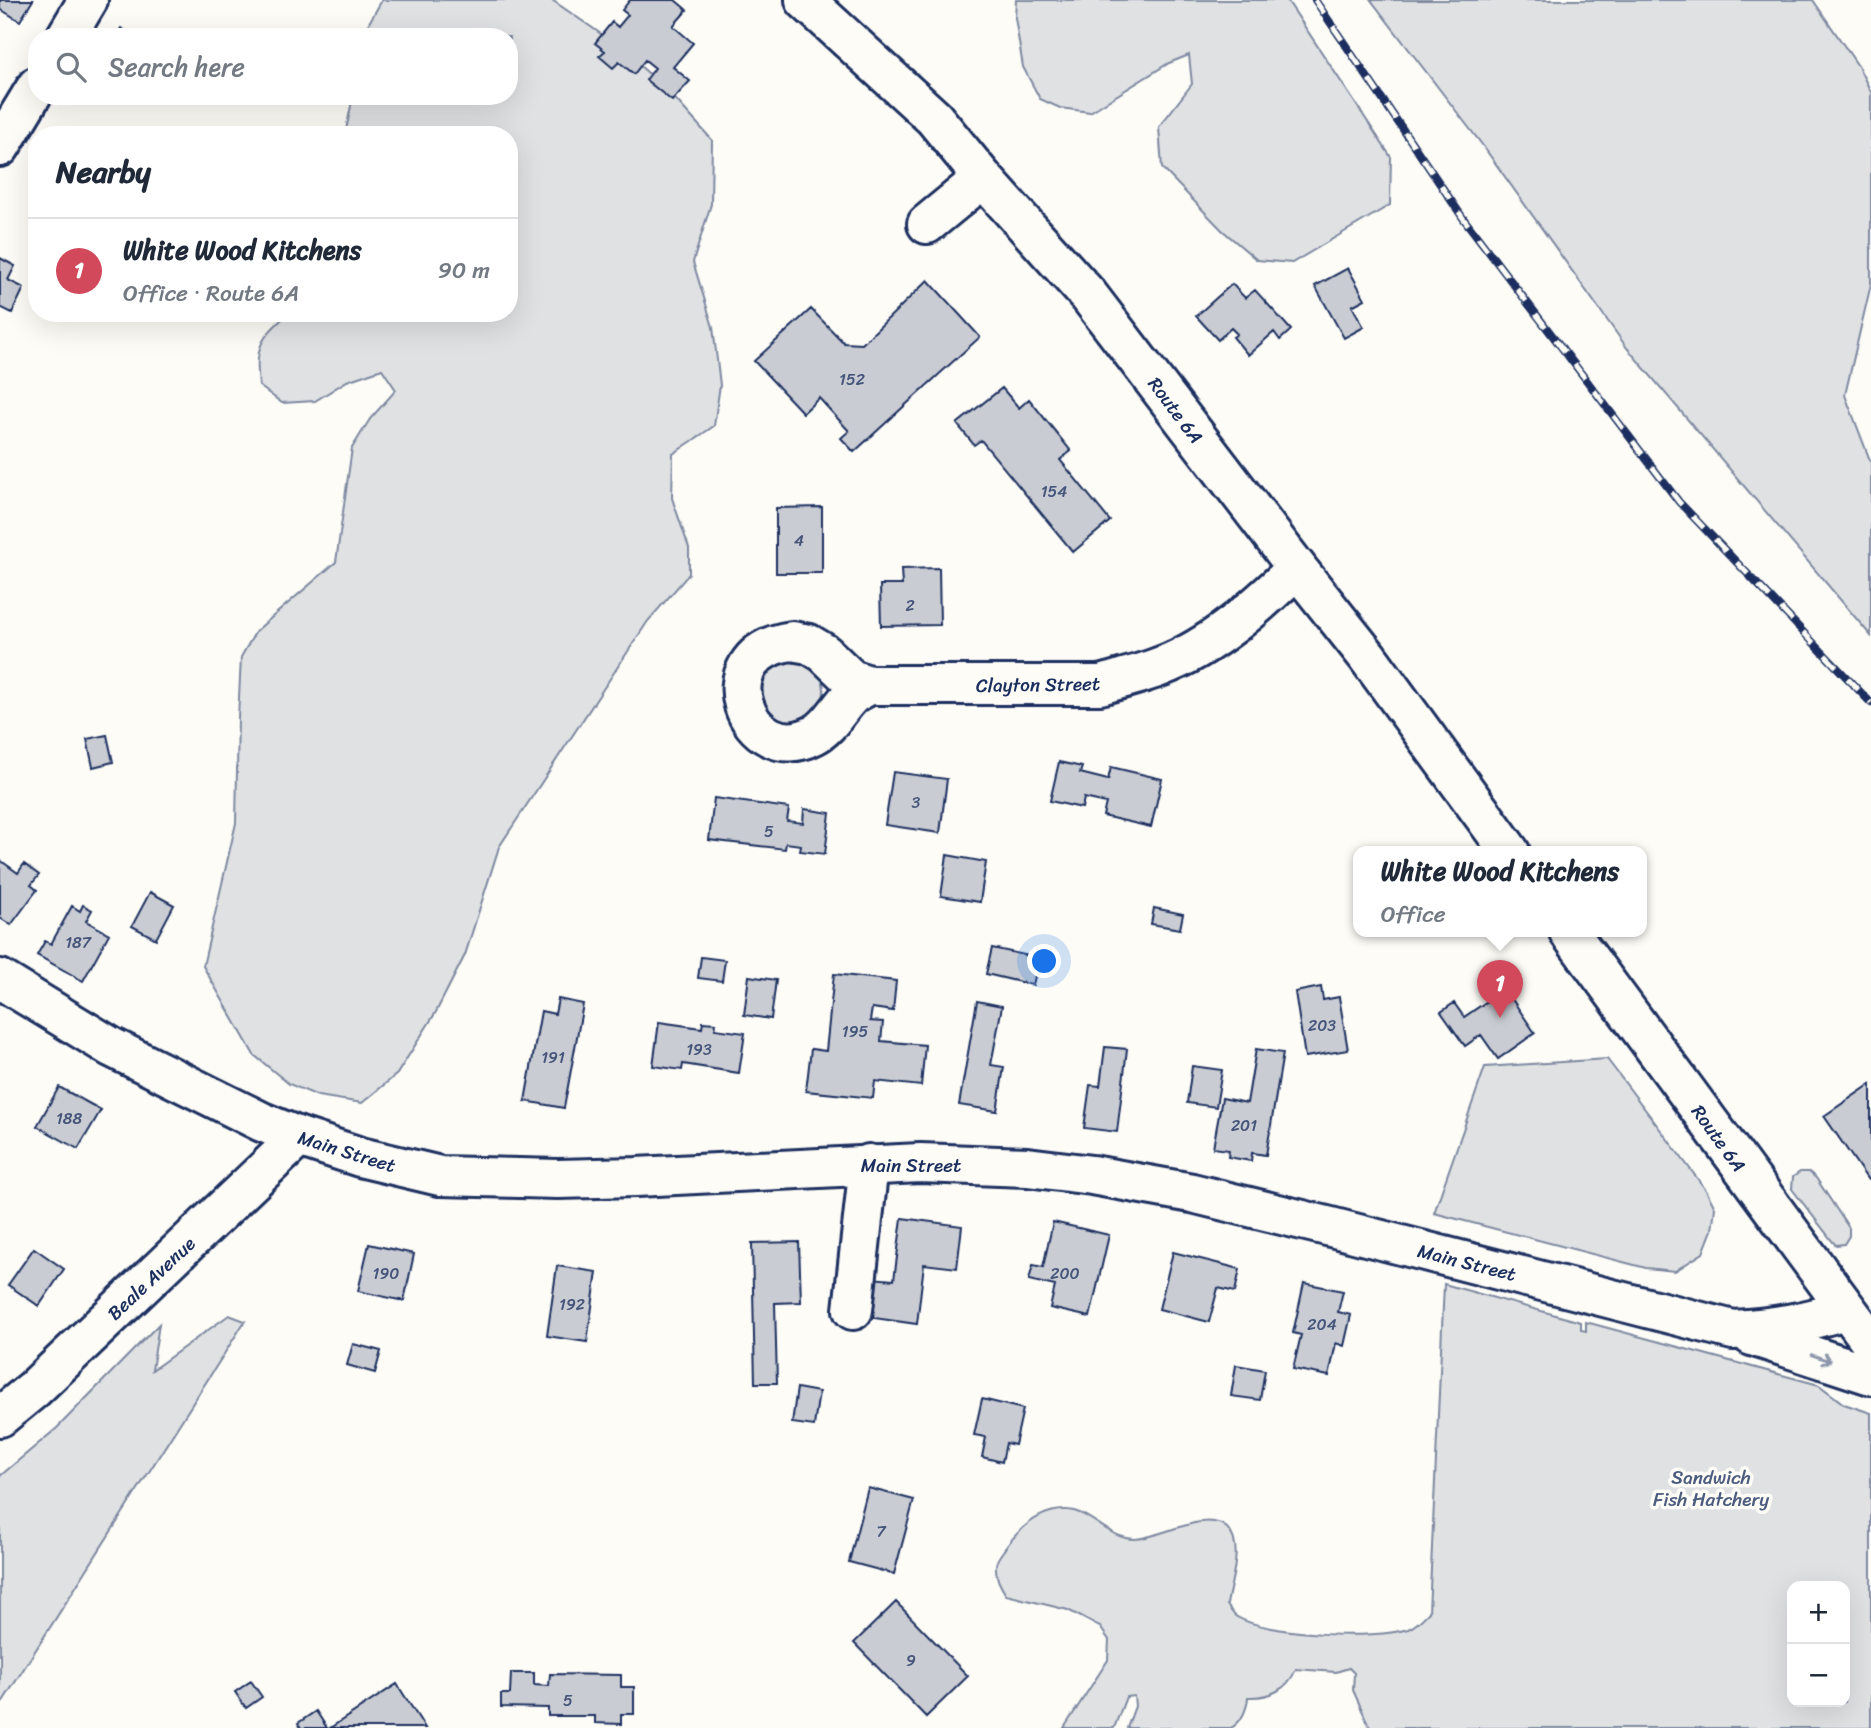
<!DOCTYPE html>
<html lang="en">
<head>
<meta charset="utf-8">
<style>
	:root { --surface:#fff; --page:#f2f2f3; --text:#1f2937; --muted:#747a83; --line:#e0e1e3; --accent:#d1495b }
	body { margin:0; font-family:Sriracha,sans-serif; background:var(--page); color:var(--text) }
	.controls { position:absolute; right:21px; bottom:21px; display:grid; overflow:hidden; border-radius:14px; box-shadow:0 7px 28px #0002 }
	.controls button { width:63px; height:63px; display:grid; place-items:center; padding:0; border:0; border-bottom:2px solid var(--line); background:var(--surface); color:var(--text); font:35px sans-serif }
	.you { position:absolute; left:1045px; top:962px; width:24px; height:24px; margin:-18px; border:5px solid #fff; border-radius:50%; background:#1a73e8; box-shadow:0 0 0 10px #1a73e833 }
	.badge { display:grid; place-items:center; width:46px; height:46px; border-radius:50%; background:var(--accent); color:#fff; font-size:23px; font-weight:700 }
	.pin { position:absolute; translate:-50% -58px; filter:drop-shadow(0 2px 4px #0008) }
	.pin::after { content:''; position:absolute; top:37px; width:24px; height:21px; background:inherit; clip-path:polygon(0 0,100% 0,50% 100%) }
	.popup { position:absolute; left:1353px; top:846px; width:294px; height:91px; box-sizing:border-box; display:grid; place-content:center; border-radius:14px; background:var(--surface); filter:drop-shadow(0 2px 5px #0005); font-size:23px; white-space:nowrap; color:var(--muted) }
	.popup b { font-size:26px; color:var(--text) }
	.popup::after { content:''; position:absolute; left:50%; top:100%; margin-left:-14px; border:14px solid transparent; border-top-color:var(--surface) }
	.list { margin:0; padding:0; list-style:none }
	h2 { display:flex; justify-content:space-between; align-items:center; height:91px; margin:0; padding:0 28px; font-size:30px }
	h2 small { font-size:23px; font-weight:400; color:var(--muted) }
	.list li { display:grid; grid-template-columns:46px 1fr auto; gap:21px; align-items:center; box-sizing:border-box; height:105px; padding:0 28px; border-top:2px solid var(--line) }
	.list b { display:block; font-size:26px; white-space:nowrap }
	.list p { margin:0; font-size:23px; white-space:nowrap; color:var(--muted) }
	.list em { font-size:23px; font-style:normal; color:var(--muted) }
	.icon { flex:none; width:38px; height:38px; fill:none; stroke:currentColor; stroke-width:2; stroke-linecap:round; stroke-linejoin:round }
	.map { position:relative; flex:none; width:1871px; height:1728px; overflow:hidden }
	.search { position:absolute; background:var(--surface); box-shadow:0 7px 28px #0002; left:28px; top:28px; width:490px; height:77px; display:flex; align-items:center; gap:18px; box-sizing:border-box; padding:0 24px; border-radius:28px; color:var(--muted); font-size:26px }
	.panel { position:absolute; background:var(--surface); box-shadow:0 7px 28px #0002; left:28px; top:126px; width:490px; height:196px; border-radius:28px }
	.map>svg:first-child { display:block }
	.green { fill:#e0e1e3; stroke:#7e88a0; stroke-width:2; fill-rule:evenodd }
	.building { fill:#c9ccd3; stroke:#1b2f5e; stroke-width:2 }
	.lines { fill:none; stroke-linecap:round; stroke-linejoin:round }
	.minor-casing { stroke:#1b2f5e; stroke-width:44 }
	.major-casing { stroke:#1b2f5e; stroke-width:44 }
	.minor { stroke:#fdfcf7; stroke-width:38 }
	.major { stroke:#fdfcf7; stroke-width:38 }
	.rail-casing { stroke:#1b2f5e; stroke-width:8 }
	.rail { stroke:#fdfcf7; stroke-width:5; stroke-dasharray:16; stroke-linecap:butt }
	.oneway { stroke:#8c96aa }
	.labels { text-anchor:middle; stroke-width:7; stroke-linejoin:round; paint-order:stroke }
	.number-label { font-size:16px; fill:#46567b }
	.street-label { font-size:19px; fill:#1b2f5e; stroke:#fdfcf7 }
	.park-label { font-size:19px; fill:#4c5c7f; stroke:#fdfcf7 }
</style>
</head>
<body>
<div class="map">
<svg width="1871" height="1728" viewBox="0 0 1871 1728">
	<rect width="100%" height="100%" fill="#fdfcf7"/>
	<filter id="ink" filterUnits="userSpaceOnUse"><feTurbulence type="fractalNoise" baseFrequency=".0143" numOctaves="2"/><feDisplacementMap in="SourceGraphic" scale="14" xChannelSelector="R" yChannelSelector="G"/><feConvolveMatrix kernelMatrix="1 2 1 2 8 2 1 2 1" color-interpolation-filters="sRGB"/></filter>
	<g filter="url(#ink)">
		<path class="green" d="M382,0H552L617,45L669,92L712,140L711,204L693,262L713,327L720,385L714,426L673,454L672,498L689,548V574L648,621L499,847L465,955L436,1012L397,1074L362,1103L318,1096L289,1084L254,1055L203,966L236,823L238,718L241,657L256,631L336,562L352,448L370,419L396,390L382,369L347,381L315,401L282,403L259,386C255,347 259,339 289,313H509V135H345L353,96H509V37H364L366,28Z
			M1016,0H1287L1391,157L1390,205L1292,263L1257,260L1222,230L1162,168L1159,127L1192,84L1189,55L1169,63L1090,112L1060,108L1040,99L1023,67L1015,18Z
			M1371,0H1813L1858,66L1871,92V284L1845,395L1871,463V636L1627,348L1483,146Z
			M760 691a32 32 0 1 1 64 0a32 32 0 1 1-64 0Z
			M1607,1059L1706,1190L1715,1208L1712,1230L1703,1253L1675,1271L1646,1268L1434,1213L1485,1067Z
			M1800,1172H1809L1816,1178L1849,1228V1236L1844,1244L1836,1245L1833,1242L1792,1189L1793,1177Z
			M1444,1284L1581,1322V1330L1586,1331V1322L1819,1385L1844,1404L1871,1413V1728H1370L1353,1690L1354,1673L1349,1668L1336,1672L1296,1669C1288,1690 1269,1698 1248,1697C1247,1709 1242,1722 1231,1728H1127L1135,1706L1134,1696L1126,1697L1114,1728H1064L1108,1660L1109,1640L1100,1627L1068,1610L1006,1595C1000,1585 995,1577 996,1565C996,1559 1002,1553 1006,1547C1020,1528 1041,1509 1067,1510C1091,1511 1108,1539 1135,1539C1160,1538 1207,1509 1227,1528C1245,1546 1230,1582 1227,1605C1230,1609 1233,1615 1237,1617C1267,1635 1375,1640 1408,1629C1416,1626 1423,1618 1429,1612ZM1792,1586H1845V1702H1792Z
			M229,1315L245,1321L0,1706V1476L57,1428L159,1324L152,1370Z"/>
		<path class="building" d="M0,0H33L20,21L0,9Z
			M630,0H675L687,10L673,26L693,43L673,67L690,81L672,101L646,80L655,68L645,60L634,74L619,62L613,68L599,56L605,51L595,43L612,22L618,27L628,15L622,10Z
			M121,28L137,37H116Z
			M0,258L15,266L8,280L24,288L12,313L0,307Z
			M1348,268L1365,299L1352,306L1364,327L1344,338L1315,286Z
			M928,280L980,337L854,452L841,438L849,431L819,398L803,413L754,361L811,309L844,343L862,344Z
			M1232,284L1245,298L1255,290L1291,330L1280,340L1274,332L1248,355L1233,337L1237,334L1231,328L1218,340L1196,316Z
			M1002,388L1019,408L1029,399L1071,451L1060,460L1110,521L1073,552L981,440L974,445L957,424Z
			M822,507V573H776V508Z
			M939,568L940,625L881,626L880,585H902L901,569Z
			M107,735L113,762L93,767L87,739Z
			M1059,762L1082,767L1080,773L1108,780L1111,767L1162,779L1151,827L1103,816L1106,803L1084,798L1082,808L1050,801Z
			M893,772L947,779L940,833L885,825Z
			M714,798L789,808L787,821L803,823L804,809L830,813L825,854L800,851L801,845L786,843L785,849L709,840Z
			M947,855L986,862L980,902L941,896Z
			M0,860L18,873L24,864L39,875L31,885L37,890L11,925L0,918Z
			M150,892L174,905L156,939L132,926Z
			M83,905L92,910L86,921L109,934L83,981L37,955L45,941L51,944L72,906L80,911Z
			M1154,908L1183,914L1180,929L1151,924Z
			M992,948L1039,958L1033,985L986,974Z
			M701,957L725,960L722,981L698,978Z
			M834,974L896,981L893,1011L872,1008L870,1021L883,1022L881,1041L925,1045L921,1086L875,1081L873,1098L806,1091L811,1049L826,1051Z
			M749,976L776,980L771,1019L744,1015Z
			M1321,987L1323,1000L1339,997L1348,1050L1305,1057L1295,992Z
			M1505,989L1535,1033L1498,1059L1481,1035L1465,1046L1441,1012L1454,1003L1464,1017Z
			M558,999L583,1004L564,1108L525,1101L541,1011L555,1014Z
			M977,1001L1002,1006L991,1065L1004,1067L997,1111L959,1105Z
			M659,1022L702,1028L703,1022L716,1023L715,1029L745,1033L739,1073L683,1064L682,1070L653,1066Z
			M1105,1047L1127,1049L1117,1132L1084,1128L1090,1085L1100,1086Z
			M1256,1049L1283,1053L1266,1155L1252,1153L1251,1161L1228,1157L1229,1150L1213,1148L1222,1098L1247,1103Z
			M1192,1066L1222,1070L1216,1107L1187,1103Z
			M1871,1084V1178L1868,1180L1824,1116Z
			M59,1087L101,1110L78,1149L37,1126Z
			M902,1218L962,1226L957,1268L924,1264L917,1324L867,1317L871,1278L894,1280Z
			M1053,1222L1109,1235L1090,1317L1050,1308L1055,1286L1029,1280L1033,1265L1043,1267Z
			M799,1242L801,1302L775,1303L777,1383H755L752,1243Z
			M369,1244L414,1254L404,1301L358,1291Z
			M34,1248L64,1269L39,1306L8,1285Z
			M1173,1252L1240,1269L1235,1292L1218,1288L1209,1322L1159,1309Z
			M557,1266L597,1272L587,1342L547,1336Z
			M1304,1283L1343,1291L1338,1312L1351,1315L1344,1346L1336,1343L1329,1376L1293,1369L1301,1335L1293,1333Z
			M353,1344L381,1351L375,1373L347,1365Z
			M1236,1365L1265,1370L1260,1400L1231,1396Z
			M797,1388L819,1392L814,1426L792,1423Z
			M982,1399L1023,1409L1015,1445L1006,1443L1002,1462L982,1457L986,1437L974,1435Z
			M868,1488L914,1500L894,1574L849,1562Z
			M896,1602L968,1676L926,1717L854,1643Z
			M511,1673H534V1685L549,1686L550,1674L621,1675V1687H634V1714H621V1724L595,1723V1716H548V1708L501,1707V1694H510Z
			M251,1681L262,1697L246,1708L235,1692Z
			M397,1684L425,1728H330Z
			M316,1711L327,1728H301L298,1723Z"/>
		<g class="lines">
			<defs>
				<path id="minor" d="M66,37L88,0
					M0,147L37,86
					M927,224L983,178
					M792,641L809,644L824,653L851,679L869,685C863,689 856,691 851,696C838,709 830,727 814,735C747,770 702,653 792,641Z
					M869,685H1100C1120,679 1142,674 1162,666C1212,647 1259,605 1297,568
					M0,979L111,1047L262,1122L299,1137
					M853,1310L869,1164"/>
				<path id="major" d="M805,0L934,118L983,178L1089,296L1297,568L1367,656L1510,852
					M1569,932L1871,1342
					M1752,1336L1871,1375
					M0,1417L34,1389L299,1137L360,1157L440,1176L558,1179L636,1177L920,1163L1027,1167L1092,1175L1192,1193L1327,1226L1733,1330C1774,1328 1806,1322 1845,1310"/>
			</defs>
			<use href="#minor" class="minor-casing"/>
			<use href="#major" class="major-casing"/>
			<use href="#minor" class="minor"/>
			<use href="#major" class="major"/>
			<defs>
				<path id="rail" d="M1315,0L1463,218L1679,502L1871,703"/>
			</defs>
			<use href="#rail" class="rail-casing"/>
			<use href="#rail" class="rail"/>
		</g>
		<defs><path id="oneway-shaft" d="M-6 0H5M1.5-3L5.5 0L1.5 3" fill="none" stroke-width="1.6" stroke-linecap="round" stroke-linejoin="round" transform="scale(1.75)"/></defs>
		<use class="oneway" href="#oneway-shaft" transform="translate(1821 1358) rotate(19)"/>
	</g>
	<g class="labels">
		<g class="number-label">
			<text x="852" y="385">152</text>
			<text x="1054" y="497">154</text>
			<text x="799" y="546">4</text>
			<text x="910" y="611">2</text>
			<text x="916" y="808">3</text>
			<text x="769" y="837">5</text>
			<text x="78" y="948">187</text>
			<text x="1322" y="1031">203</text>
			<text x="855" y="1037">195</text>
			<text x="699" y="1055">193</text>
			<text x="553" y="1063">191</text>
			<text x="69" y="1124">188</text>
			<text x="1244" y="1131">201</text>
			<text x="386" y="1279">190</text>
			<text x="1065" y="1279">200</text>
			<text x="572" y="1310">192</text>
			<text x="1322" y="1330">204</text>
			<text x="881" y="1537">7</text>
			<text x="911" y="1666">9</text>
			<text x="568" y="1706">5</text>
		</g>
		<g class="street-label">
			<text transform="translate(1176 410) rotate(53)" y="7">Route 6A</text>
			<text transform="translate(1038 684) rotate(-1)" y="7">Clayton Street</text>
			<text transform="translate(1719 1138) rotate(54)" y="7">Route 6A</text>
			<text transform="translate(347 1151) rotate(17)" y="7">Main Street</text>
			<text x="911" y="1172">Main Street</text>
			<text transform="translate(1467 1262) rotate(14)" y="7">Main Street</text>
			<text transform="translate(151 1278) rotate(-43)" y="7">Beale Avenue</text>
		</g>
		<g class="park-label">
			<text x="1711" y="1484">Sandwich<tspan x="1711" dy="22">Fish Hatchery</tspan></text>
		</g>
	</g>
</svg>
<div class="controls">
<button>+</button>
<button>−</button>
</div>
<div class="you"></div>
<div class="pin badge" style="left:1500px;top:1018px">1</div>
<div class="popup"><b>White Wood Kitchens</b>Office</div>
<div class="search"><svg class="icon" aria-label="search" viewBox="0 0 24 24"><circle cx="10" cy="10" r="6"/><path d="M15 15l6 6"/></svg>Search here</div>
<section class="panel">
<h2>Nearby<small></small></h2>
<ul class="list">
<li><span class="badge">1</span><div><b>White Wood Kitchens</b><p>Office · Route 6A</p></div><em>90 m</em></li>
</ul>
</section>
</div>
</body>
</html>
